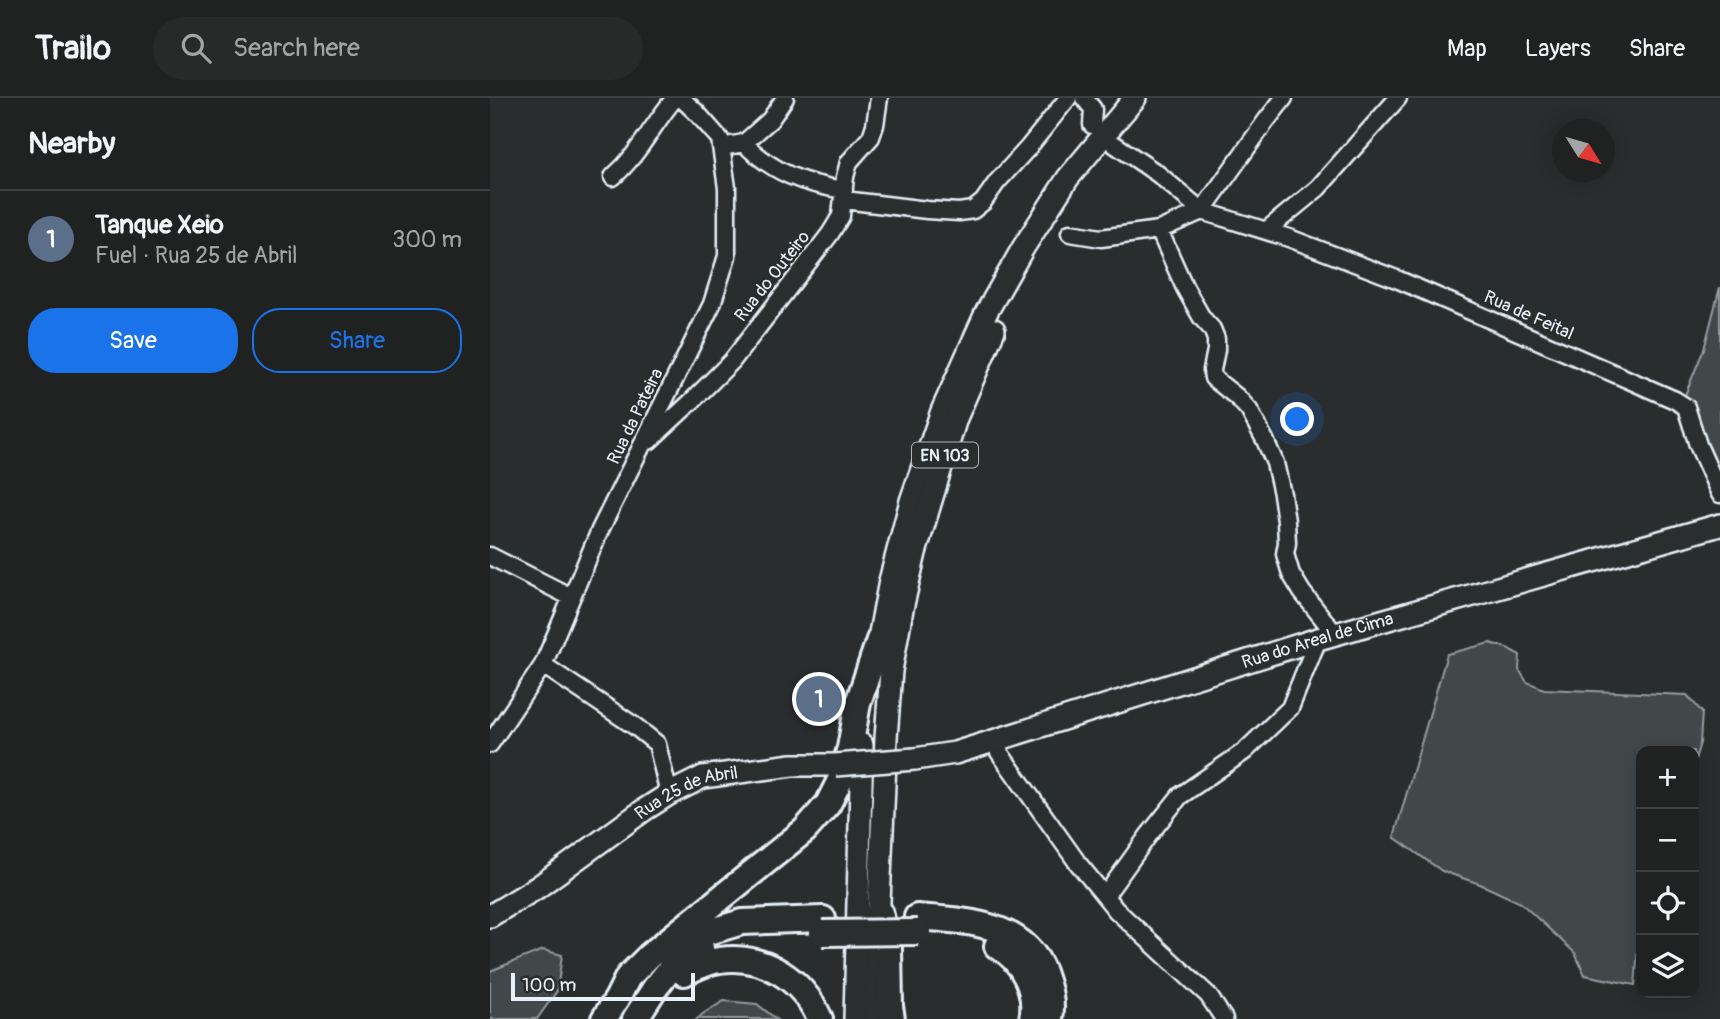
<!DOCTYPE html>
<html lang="en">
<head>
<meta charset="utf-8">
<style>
	:root { --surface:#202222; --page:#282a2a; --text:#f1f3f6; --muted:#a2a4a5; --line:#3d3f40; --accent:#1a73e8 }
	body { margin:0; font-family:Pangolin,sans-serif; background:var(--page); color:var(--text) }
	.controls { position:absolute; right:21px; bottom:21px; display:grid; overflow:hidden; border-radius:14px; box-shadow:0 4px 18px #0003 }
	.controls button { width:63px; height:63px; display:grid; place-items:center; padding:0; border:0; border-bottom:2px solid var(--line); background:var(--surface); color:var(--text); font:35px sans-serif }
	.compass { position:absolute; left:1062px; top:21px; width:63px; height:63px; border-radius:50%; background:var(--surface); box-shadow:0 4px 18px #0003; rotate:127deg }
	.scale { position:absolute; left:21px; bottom:18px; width:184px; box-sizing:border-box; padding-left:7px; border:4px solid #e8f1f8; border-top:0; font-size:19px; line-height:24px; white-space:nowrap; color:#e8f1f8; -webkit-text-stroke:5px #2a2d2e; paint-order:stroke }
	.you { position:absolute; left:808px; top:322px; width:24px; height:24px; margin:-18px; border:5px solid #fff; border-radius:50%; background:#1a73e8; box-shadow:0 0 0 10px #1a73e833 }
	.badge { display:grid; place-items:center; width:46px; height:46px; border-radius:50%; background:var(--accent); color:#fff; font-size:23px; font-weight:700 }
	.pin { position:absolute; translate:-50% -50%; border:4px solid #fff; box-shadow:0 2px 7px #0006 }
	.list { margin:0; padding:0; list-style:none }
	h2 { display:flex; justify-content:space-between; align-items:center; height:91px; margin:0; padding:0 28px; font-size:30px }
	h2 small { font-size:23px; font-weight:400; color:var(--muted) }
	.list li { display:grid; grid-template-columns:46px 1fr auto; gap:21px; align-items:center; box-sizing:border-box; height:98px; padding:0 28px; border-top:2px solid var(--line) }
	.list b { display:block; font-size:26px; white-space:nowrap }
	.list p { margin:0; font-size:23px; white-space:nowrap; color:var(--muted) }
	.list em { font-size:23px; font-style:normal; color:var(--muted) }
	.actions { display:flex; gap:14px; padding:21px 28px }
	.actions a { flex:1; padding:16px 0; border:2px solid var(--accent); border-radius:28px; text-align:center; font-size:24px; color:var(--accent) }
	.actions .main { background:var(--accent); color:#fff }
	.icon { flex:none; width:38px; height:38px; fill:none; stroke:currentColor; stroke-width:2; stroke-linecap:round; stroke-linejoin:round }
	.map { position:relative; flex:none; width:1230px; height:921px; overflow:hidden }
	header { display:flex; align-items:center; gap:42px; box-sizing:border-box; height:98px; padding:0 35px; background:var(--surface); border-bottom:2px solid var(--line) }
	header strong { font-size:33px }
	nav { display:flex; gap:38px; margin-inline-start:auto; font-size:24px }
	.search { width:490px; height:63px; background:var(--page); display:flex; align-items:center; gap:18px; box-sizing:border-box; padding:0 24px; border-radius:38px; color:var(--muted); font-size:26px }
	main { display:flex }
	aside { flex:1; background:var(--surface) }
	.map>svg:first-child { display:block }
	.green { fill:#424648; stroke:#959ca0; stroke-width:2 }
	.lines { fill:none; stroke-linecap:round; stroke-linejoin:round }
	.minor-casing { stroke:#e8f1f8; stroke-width:21 }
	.major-casing { stroke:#e8f1f8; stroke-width:26 }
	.highway-casing { stroke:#e8f1f8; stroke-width:30 }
	.minor { stroke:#2a2d2e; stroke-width:16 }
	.major { stroke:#2a2d2e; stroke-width:21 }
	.highway { stroke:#2a2d2e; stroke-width:24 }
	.major-bridge-casing { stroke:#e8f1f8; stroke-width:26; stroke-linecap:butt }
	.highway-bridge-casing { stroke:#e8f1f8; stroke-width:30; stroke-linecap:butt }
	.major-bridge { stroke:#2a2d2e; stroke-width:21 }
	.highway-bridge { stroke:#2a2d2e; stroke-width:24 }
	.labels { text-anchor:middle; stroke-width:5; stroke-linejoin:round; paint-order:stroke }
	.shield { fill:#2a2d2e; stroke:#afb6bb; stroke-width:2 }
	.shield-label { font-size:16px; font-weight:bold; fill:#e8f1f8 }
	.street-label { font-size:18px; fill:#e8f1f8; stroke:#2a2d2e }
</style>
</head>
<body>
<header>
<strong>Trailo</strong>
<div class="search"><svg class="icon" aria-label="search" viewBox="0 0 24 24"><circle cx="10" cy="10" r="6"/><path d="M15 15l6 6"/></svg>Search here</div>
<nav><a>Map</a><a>Layers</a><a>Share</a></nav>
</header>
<main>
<aside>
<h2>Nearby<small></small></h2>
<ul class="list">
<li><span class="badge" style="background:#5c6f8a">1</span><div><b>Tanque Xeio</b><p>Fuel · Rua 25 de Abril</p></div><em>300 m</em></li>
</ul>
<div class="actions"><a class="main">Save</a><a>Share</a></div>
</aside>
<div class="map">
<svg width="1230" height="921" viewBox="0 0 1230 921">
	<rect width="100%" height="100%" fill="#2a2d2e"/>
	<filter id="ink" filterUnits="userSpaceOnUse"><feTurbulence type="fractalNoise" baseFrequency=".0143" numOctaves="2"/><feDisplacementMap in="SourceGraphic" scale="14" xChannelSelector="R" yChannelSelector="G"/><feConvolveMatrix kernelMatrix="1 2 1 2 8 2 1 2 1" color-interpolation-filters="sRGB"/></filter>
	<g filter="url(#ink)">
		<path class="green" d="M1230,189V374L1195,297L1214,251Z
			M1000,545L1017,550L1030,557L1029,572L1037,584L1054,591L1197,597L1212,614L1210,645L1204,665V653H1151V812L1145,887L1095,877L1085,855L1031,805L990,786L952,773L904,739L957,556Z
			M53,852L72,857L67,893L47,921H0V873Z
			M234,903L267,906L286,921H207L214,915Z"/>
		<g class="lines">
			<defs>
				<path id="minor" d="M594,0L603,11L602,27
					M254,45C283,75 314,86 354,92
					M624,46L668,76L712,113L799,140L909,182L1185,302L1196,309L1208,347L1230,396
					M231,49L254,45L280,22L295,0
					M123,79C150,55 162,27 185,0
					M354,102L437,112L469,114L483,112L493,104L507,84L538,50L578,0
					M669,132L695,190L712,220L722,231L726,241V252L722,272L723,280L747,299L759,312L775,342L785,365L792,396L796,423L797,445L795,456L801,476L812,494L845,536
					M777,132L828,90L908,0
					M580,135L611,140L669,132L712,113L776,23L794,0
					M159,343L202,303L242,263L340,136L351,118L355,79L359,64L381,39L385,27L389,0
					M0,458L81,499
					M53,567L146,629L167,646L179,696
					M503,642L509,654L587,764L626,812L718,897L734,921
					M0,646L53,567L110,432L222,206L237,158V90L230,41L207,15L191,0
					M615,798L658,738L690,698L755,653L800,610L828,541"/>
				<g id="major">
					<path d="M386,556L400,483L421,403L452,313L496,215L533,150L578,80L645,0"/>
					<path id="s1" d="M425,661L465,655L828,541L1230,427"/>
					<path id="s2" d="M0,818L48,789L154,712L179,696L213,679L302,667H345"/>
					<path d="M365,921L372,647"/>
					<path d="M384,921L396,640L401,573L412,511L425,455L466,320L504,232"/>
				</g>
				<path id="highway" d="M390,814L399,851L400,908L402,921
					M427,819C473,823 533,823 553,874C559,891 563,903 560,921
					M507,848C532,861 548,893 542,921
					M186,851L212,836L252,824L333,821
					M194,875C205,870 218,863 230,862C274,856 312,881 330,921
					M114,921L127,901L138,879L159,858L315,732L338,706L351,680L360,650L368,605L389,542
					M145,921L165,890L185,865L211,850"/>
			</defs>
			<use href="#minor" class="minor-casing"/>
			<use href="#major" class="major-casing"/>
			<use href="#highway" class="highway-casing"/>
			<use href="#minor" class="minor"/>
			<use href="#major" class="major"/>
			<use href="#highway" class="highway"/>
			<defs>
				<path id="major-bridge" d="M345,667L425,661"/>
				<path id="highway-bridge" d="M332,835L428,834"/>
			</defs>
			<use href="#major-bridge" class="major-bridge-casing"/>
			<use href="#highway-bridge" class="highway-bridge-casing"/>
			<use href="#major-bridge" class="major-bridge"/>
			<use href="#highway-bridge" class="highway-bridge"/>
		</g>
	</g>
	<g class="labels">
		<rect class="shield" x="422" y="344.5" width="66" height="25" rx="5"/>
		<g class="shield-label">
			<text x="455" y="363">EN 103</text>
		</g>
		<g class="street-label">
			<text transform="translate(282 178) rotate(-52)" y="6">Rua do Outeiro</text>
			<text transform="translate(1039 217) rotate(24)" y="6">Rua de Feital</text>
			<text transform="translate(145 318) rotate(-64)" y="6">Rua da Pateira</text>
			<text dy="6" stroke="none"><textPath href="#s1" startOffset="420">Rua do Areal de Cima</textPath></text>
			<text dy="6" stroke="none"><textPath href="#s2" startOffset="234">Rua 25 de Abril</textPath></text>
		</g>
	</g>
</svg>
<div class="controls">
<button>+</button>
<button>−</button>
<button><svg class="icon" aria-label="locate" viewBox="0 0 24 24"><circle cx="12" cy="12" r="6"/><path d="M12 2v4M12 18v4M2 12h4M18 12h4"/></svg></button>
<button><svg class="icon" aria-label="layers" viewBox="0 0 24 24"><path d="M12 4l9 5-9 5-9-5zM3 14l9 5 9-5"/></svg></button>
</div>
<svg class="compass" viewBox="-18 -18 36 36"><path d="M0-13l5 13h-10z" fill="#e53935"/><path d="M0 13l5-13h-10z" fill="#a2a4a5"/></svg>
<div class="scale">100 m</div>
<div class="you"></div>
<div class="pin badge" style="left:329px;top:601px;background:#5c6f8a">1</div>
</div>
</main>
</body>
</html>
